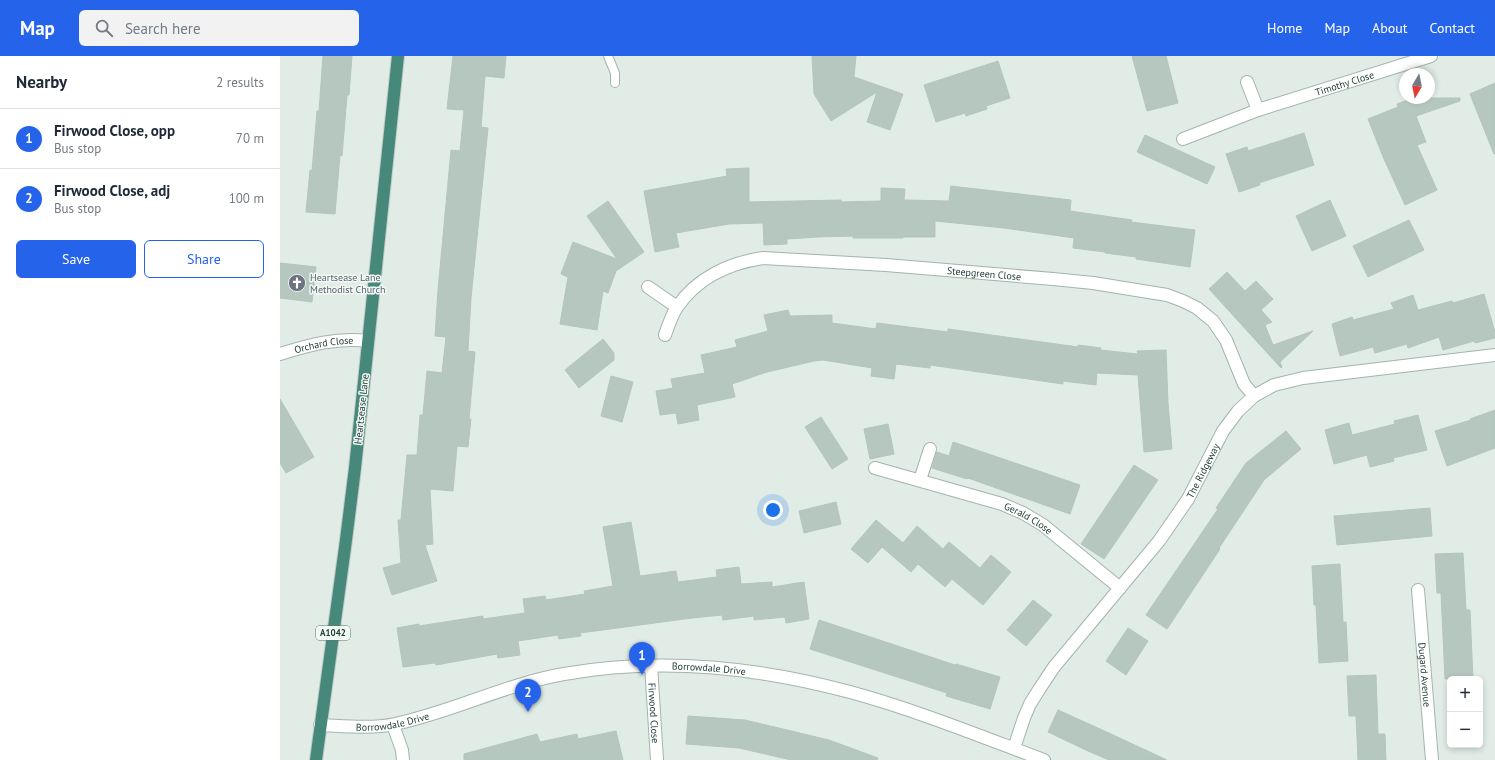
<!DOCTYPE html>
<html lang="en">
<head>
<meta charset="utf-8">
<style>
	:root { --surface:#fff; --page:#f2f2f3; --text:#1f2937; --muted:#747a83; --line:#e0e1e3; --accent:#2563eb }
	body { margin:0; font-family:"PT Sans",sans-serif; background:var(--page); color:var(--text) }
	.controls { position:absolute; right:12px; bottom:12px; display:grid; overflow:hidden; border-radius:6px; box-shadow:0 2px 6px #0003 }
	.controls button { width:36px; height:36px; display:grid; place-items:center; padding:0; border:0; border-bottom:1px solid var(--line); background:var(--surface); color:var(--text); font:20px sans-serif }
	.compass { position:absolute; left:1119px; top:12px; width:36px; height:36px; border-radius:50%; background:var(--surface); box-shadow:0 2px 6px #0003; rotate:190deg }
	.you { position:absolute; left:493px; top:454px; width:14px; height:14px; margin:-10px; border:3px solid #fff; border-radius:50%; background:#1a73e8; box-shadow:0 0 0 6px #1a73e833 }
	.badge { display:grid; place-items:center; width:26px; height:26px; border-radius:50%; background:var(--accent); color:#fff; font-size:13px; font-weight:700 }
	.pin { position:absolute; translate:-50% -33px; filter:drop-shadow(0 1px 2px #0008) }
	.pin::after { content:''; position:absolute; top:21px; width:14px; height:12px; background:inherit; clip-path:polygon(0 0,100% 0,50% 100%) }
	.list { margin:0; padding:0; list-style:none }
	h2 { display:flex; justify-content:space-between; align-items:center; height:52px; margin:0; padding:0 16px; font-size:17px }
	h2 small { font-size:13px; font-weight:400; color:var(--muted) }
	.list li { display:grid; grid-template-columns:26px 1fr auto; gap:12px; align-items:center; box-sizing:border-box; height:60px; padding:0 16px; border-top:1px solid var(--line) }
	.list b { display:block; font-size:15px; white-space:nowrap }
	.list p { margin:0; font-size:13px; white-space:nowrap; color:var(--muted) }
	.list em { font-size:13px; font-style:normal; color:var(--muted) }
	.actions { display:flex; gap:8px; padding:12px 16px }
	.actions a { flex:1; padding:9px 0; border:1px solid var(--accent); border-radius:6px; text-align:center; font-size:14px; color:var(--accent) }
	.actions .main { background:var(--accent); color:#fff }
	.icon { flex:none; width:22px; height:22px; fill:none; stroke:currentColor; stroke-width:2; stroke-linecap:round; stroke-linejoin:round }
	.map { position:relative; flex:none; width:1215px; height:704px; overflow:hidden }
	header { display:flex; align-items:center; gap:24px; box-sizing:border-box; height:56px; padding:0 20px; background:var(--accent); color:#fff }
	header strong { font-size:19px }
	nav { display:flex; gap:22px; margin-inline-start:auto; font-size:14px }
	.search { width:280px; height:36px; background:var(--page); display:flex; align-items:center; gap:10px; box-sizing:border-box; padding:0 14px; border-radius:6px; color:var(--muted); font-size:15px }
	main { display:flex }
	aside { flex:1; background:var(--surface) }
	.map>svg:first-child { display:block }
	.building { fill:#b6c7c0; stroke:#b3c6be }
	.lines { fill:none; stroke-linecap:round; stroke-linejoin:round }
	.service-casing { stroke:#a3b4ae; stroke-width:10 }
	.minor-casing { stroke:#a3b4ae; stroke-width:14 }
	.trunk-casing { stroke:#c1c9c7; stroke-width:14 }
	.service { stroke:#fff; stroke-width:8 }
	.minor { stroke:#fff; stroke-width:12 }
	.trunk { stroke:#468879; stroke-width:12 }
	.labels { text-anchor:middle; stroke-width:3; stroke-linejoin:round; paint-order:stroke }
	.shield { fill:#f2f9f5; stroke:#5f766f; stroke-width:1 }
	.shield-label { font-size:9px; font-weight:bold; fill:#203e36 }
	.street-label { font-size:10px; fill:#203e36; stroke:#f2f9f5 }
	.worship-label { font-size:10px; fill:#5b616d; stroke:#f2f9f5; text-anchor:start }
</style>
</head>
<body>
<header>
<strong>Map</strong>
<div class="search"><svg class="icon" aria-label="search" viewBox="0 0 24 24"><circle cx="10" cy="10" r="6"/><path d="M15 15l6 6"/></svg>Search here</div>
<nav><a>Home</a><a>Map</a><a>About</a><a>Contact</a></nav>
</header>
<main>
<aside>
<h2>Nearby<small>2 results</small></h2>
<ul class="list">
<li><span class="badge">1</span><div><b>Firwood Close, opp</b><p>Bus stop</p></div><em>70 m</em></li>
<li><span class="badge">2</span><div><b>Firwood Close, adj</b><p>Bus stop</p></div><em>100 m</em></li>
</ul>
<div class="actions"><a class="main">Save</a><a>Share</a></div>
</aside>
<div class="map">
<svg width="1215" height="704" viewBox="0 0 1215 704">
	<rect width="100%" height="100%" fill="#e1ece7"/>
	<path class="building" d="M43,0H72L69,39H67L62,100L60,99L55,158L26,156L30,114L32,115L37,55H39Z
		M173,0H226L224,22L205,20L201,71L208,72L191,242L188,295L195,296L189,363H191L188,391L177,390L173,435L150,433L153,488L145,489L157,525L112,539L103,512L121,507L118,464H121L127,399H137L140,359H143L147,315L162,317L166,281L155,280L158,234L171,94L180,95L184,54L167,53Z
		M532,0H576L574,21L623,38L610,74L587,66L597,36L551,65L534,38Z
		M852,0H886L898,47L867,55Z
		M718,5L730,42L706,50L707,53L686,60L685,57L656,66L644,29Z
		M1215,27V98H1214L1190,38Z
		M1133,42H1180V45L1136,60L1146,86L1137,89L1157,134L1125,149L1104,103L1088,63L1118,51L1117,48Z
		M1024,77L1034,109L979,127L980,129L959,136L946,98L967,91L968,95Z
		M865,79L935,111L927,128L857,96Z
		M469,112V146L561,144V146L601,145V132L625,133L624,144L669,145L671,130L791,144L790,155L852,164L851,166L915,174L910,211L856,203V201L825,197V196L793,192L794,182L724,172L655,165V181H623V182H573V180L538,181L507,183V188L484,189L483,167L449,168L396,177L399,191L375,196L364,135L447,120L446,113Z
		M1050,144L1066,180L1032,195L1016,160Z
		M328,145L364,196L336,215L328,237L323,235L317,274L280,268L288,221L281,218L293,186L337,203L307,160Z
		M1129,164L1144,194L1088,221L1073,190Z
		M0,207L36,211L32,246L0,242Z
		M947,216L965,235L976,225L993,243L981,254L992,266L985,269L993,289L1033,275L1000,306L1002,311L1001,312L929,233Z
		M1204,238L1215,276V282L1195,287L1194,285L1163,294L1159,281L1128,292L1127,288L1095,297L1093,291L1060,300L1052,268L1072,261L1073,264L1114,253L1111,247L1133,239L1138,254L1172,245L1173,247Z
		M508,254L510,260L552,259V267L596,273L597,267L668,276V273L798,291V289L821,292L820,294L858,298L857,295L886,294L888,347L892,393L864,396L858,319L817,317L816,329L783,325V328L650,309V312L616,308L614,323L591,320L592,312L543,304L534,305L487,316L452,328L455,341L417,349L419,364L398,368L396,357L380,359L376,335L393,332L391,323L425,317L421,299L457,291L455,284L488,275L484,259Z
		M323,283L334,297V304L299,332L285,314Z
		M331,320L353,326L342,366L321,360Z
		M0,343L34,401L6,417L0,407Z
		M1215,354V392L1167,410L1155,375L1191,364L1190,363Z
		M1138,359L1147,394L1113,402L1114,405L1090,411L1087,399L1054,408L1045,374L1069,367L1072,379L1115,368L1114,365Z
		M541,361L568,403L552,413L525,371Z
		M608,368L614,398L590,403L584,373Z
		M1006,375L1021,393L984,424L939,492L940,493L887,573L866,559L938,453L936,452L966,407Z
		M673,386L800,429L790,458L688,422L687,423L652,412L657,396L669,400Z
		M854,409L878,424L824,503L801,488Z
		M556,446L561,468L524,477L519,455Z
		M1150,452L1152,480L1057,489L1054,460Z
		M596,464L623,487L637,470L663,493L669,486L700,512L711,499L731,516L703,549L672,523L665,531L638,508L631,516L602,491L588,507L571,493Z
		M351,466L360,520L396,515L398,526L437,521L436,514L459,511L461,528L492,526V531L524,526L529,563L506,567L505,561L474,564V560L443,564L442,559L412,562L300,577L301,580L279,583L278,579L238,585L240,599L218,602L217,598L156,609L155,607L123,611L117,572L139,568V570L203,560V563L245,557L243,543L265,540L266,544L305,538L304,535L333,530L323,471Z
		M1183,497L1186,554H1190L1193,623H1165L1161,537H1157L1155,498Z
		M1060,508L1063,566H1066L1068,605L1039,607L1036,549H1034L1032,510Z
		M753,544L772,559L746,590L727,574Z
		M539,564L675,609L676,608L720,621L710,653L666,640L667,637L530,593Z
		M848,572L868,585L846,619L826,605Z
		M1096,619L1098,678H1105L1106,704H1078L1076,660H1069L1067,620Z
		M778,654L831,678L887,704H829L808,695L768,676Z
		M408,660L465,664L549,684L598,702L597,704H511L459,692L406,688Z
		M336,675L343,704H184V698L257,678L260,686L297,678L298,683Z"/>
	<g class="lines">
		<defs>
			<path id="service" d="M328,0L335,17V27"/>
			<g id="minor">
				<path d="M967,26L978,54"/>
				<path id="s1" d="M903,83L978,54L1151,0"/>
				<path d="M368,231L397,251"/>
				<path id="s2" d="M385,279C388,270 392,259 397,251C417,222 449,207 483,202L606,209L773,223L813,227L887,239L903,245L917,252L933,265L946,284L964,328L974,340"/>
				<path id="s3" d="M0,298C29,289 57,281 88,285"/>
				<path id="s4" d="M595,412L722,448L743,457L763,469L840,532"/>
				<path d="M640,424L650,393"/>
				<path id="s5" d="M1138,534L1152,704"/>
				<path id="s6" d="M371,609L377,704"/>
				<path id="s7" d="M40,669C64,670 91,673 115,668C172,656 226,628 284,618C379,601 477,611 570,636C636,654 700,680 764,704"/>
				<path d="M113,669L122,694L123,704"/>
				<path id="s8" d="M734,692L744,662L750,648L760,632L774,611L879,485L908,443L943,375L958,355L974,340L994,329L1023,322L1215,299"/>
			</g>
			<path id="trunk" d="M36,704L66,484L75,412L118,0"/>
		</defs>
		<use href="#service" class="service-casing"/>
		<use href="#minor" class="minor-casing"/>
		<use href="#trunk" class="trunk-casing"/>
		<use href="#service" class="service"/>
		<use href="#minor" class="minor"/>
		<use href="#trunk" class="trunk"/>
	</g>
	<defs>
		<symbol id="church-disc" viewBox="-11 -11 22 22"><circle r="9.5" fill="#6b7280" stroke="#f2f9f5"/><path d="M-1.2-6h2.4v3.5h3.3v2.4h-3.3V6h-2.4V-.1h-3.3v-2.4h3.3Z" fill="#fff"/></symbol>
	</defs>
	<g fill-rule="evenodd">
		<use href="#church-disc" x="7" y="217" width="20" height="20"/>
	</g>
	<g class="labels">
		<rect class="shield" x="36" y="570" width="34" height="14" rx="3"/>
		<g class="shield-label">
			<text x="53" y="580">A1042</text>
		</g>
		<g class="street-label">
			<text dy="4" stroke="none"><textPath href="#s1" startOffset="171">Timothy Close</textPath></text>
			<text dy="4" stroke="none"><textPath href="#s2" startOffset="354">Steepgreen Close</textPath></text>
			<text dy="4" stroke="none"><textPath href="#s3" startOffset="45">Orchard Close</textPath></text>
			<text transform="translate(81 353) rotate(-84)" y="4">Heartsease Lane</text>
			<text dy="4" stroke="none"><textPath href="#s8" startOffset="338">The Ridgeway</textPath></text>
			<text dy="4" stroke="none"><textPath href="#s4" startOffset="162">Gerald Close</textPath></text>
			<text dy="4" stroke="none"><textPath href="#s7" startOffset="397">Borrowdale Drive</textPath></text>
			<text dy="4" stroke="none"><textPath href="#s5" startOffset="85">Dugard Avenue</textPath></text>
			<text dy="4" stroke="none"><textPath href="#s6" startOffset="48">Firwood Close</textPath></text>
			<text dy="4" stroke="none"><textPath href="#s7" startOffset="73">Borrowdale Drive</textPath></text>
		</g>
		<g class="worship-label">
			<text x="30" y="225">Heartsease Lane<tspan x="30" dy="12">Methodist Church</tspan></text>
		</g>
	</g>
</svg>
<div class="controls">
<button>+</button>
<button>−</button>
</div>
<svg class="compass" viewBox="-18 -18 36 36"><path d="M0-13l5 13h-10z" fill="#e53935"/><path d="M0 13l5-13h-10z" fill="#747a83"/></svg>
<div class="you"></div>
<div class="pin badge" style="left:362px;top:619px">1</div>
<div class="pin badge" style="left:248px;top:656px">2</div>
</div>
</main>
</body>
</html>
